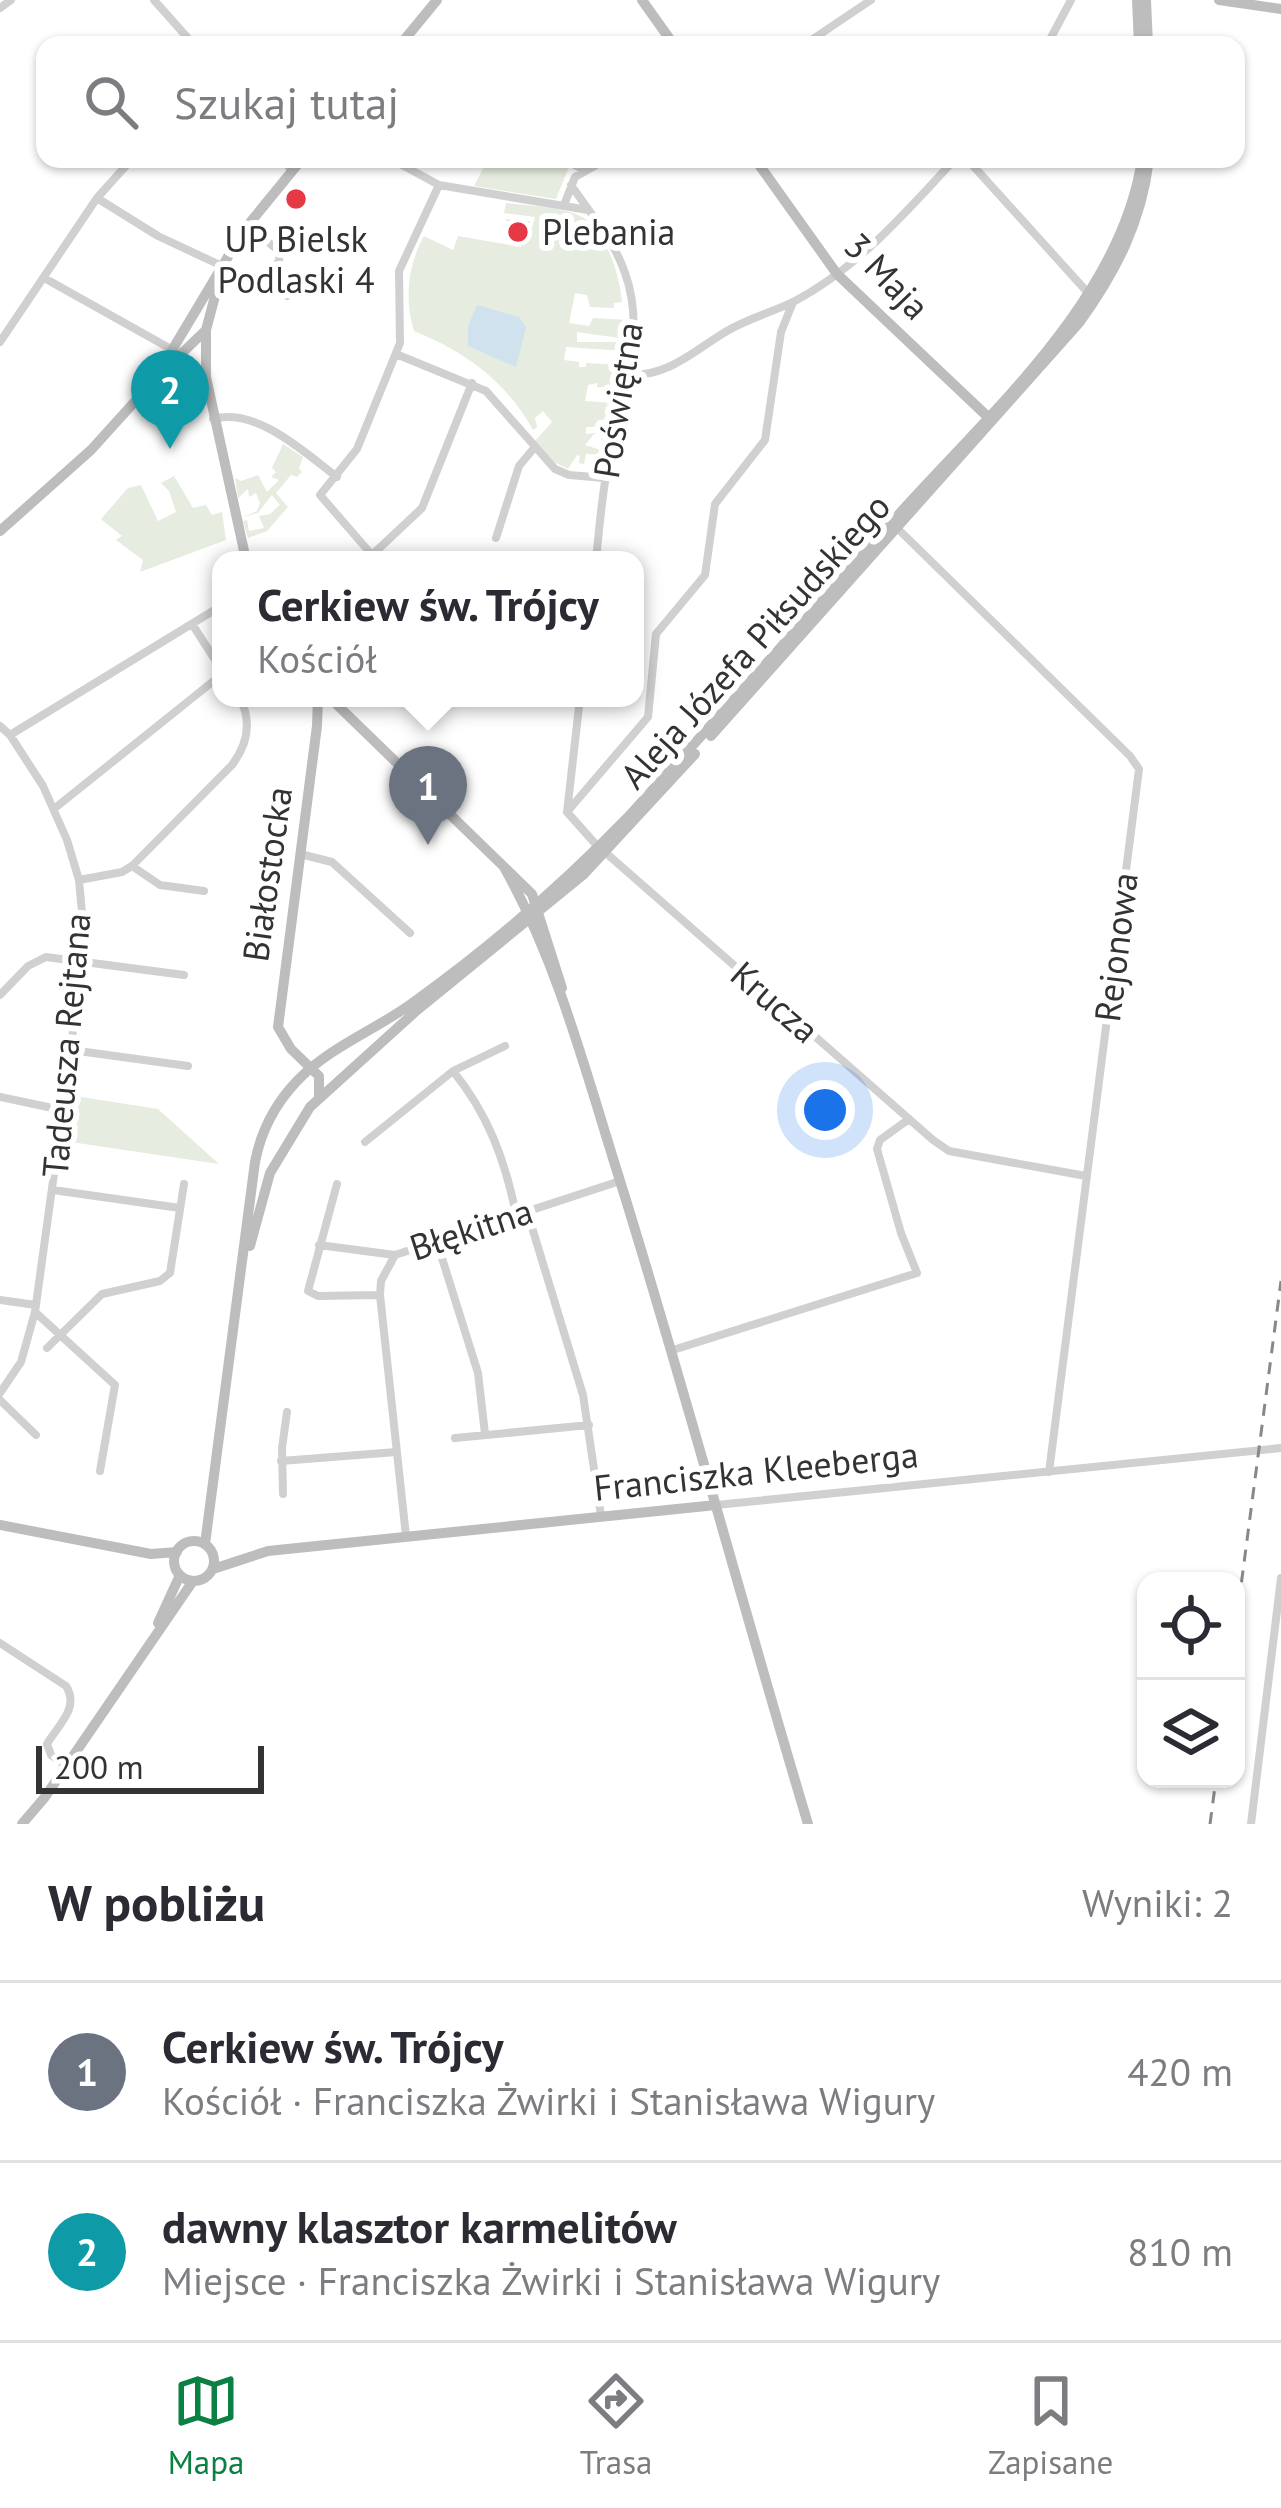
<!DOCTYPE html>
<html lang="pl">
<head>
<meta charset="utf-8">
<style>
	:root { --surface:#fff; --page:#f7f7f7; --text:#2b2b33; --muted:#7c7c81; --line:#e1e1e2; --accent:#0b8043 }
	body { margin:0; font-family:"PT Sans",sans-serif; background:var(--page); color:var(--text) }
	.controls { position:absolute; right:36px; bottom:36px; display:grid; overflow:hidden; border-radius:24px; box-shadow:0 3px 9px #0004 }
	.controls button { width:108px; height:108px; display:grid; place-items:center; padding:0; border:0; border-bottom:3px solid var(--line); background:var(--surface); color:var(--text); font:60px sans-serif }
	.scale { position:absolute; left:36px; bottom:30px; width:228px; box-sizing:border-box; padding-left:12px; border:6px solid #333; border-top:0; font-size:33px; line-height:42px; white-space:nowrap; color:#333; -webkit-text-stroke:9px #fff; paint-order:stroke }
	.you { position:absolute; left:825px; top:1110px; width:42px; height:42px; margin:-30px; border:9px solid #fff; border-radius:50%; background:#1a73e8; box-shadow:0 0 0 18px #1a73e833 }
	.badge { display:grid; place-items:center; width:78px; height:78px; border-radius:50%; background:var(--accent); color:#fff; font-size:39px; font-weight:700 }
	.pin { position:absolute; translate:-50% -99px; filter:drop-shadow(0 3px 6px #0008) }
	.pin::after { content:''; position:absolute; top:63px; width:42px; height:36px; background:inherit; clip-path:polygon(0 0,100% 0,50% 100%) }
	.popup { position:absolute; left:212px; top:551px; width:432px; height:156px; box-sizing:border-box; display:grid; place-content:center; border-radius:24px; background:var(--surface); filter:drop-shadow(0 3px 9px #0005); font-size:39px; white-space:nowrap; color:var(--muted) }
	.popup b { font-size:45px; color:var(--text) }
	.popup::after { content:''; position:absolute; left:50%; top:100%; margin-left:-24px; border:24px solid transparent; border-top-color:var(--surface) }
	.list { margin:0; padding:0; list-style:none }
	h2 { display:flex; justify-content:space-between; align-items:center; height:156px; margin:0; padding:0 48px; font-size:51px }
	h2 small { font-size:39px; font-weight:400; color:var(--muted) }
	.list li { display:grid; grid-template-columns:78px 1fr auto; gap:36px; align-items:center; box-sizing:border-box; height:180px; padding:0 48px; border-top:3px solid var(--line) }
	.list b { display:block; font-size:45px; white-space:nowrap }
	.list p { margin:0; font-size:39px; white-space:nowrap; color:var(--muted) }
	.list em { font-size:39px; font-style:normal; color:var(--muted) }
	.icon { flex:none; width:66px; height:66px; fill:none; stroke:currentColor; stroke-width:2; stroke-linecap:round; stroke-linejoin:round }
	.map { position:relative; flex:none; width:1281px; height:1824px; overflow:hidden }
	.search { position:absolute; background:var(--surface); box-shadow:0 3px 9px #0004; left:36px; right:36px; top:36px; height:132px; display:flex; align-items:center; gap:30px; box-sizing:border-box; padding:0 42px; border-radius:24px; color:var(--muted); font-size:45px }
	.sheet { height:516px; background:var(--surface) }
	nav { display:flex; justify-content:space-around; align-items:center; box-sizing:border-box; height:168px; border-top:3px solid var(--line); background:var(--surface); font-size:33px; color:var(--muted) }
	nav a { display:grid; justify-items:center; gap:6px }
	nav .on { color:var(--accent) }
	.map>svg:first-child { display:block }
	.green { fill:#e6ecdf }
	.water { fill:#cfe2ee }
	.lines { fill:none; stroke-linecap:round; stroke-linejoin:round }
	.street { stroke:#d0d0d0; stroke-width:8 }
	.secondary { stroke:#bdbdbd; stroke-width:10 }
	.rail { stroke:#888; stroke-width:3; stroke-dasharray:12 9; stroke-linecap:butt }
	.poi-dot { fill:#e63946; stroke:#fff; stroke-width:4.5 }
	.labels { text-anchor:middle; stroke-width:12; stroke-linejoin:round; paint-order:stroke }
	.poi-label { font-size:36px; fill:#333; stroke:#fff; text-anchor:start }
	.street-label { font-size:36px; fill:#333; stroke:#fff }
</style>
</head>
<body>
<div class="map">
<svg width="1281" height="1824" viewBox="0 0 1281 1824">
	<rect width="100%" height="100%" fill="#fff"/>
	<path class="green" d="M488,159H556L569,167L556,199L474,186Z
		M506,203C529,206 561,206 582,217C606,229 620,277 622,302L614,303V308L590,307L587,295L575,293L569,323L589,326L593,318L627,320L626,339L577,332V342H626L625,351L566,347L564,360L579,362V367H586V363L622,365L617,388L597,387V383L588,385L585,401L613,403L610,420H596L609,424V427H586V434L608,431L605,446L601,445L602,435L594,434L585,445L604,451L602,455L586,454L584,464L579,463L580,456L577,455L568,469L554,462L535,441L552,422L543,411L535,418L537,427L533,430C506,381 464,351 414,331C404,298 408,265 424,236L453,250L458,236L521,247L523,238L505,219L530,221L528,227L532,228L535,217L504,213Z
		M283,444L303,457L299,468L302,472L297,477L291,475L276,493L288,507L267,531L248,538L243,521L247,520L249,531L264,528L259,516L270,514L280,505L272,495L258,513L243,517L257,511L260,503L256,493L249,497L248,489L238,498L235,478L241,481L258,475L267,492L279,480L271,477L276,472L272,468Z
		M174,476L193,508L206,505L212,515L222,512L226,540L140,572L143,560L116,540L122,536L101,519L128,488L141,485L158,521L176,512L169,491L161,483Z
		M69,1095L158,1109L219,1164L64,1141Z"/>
	<path class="water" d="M477,305L519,317L526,327L516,367L468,346V326Z"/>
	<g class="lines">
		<path class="street" d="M154,0L194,45
			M0,8L11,0
			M804,45L871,0
			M1047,45L1071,0
			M283,159L292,171
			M391,159L439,185L588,210
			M565,159L585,171
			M967,159L1089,294
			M439,185L399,271L400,343L357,449L320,495L372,555L422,508L472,383
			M571,185C590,213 614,240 625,273C649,338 617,411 606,476C601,504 599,532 596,560
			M97,198L158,236L222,266
			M564,205L575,177L607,159
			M249,226L280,252L279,261L265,276L266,282L287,296
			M46,279L171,349
			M0,342L97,198L132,159
			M396,354L486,391L555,469L569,475L605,478
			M627,374C666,379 696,349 727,331C749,318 773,312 795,301C859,267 907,211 955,159
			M213,419C257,407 305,453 337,477
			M897,528L1130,756L1139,769L1049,1472
			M496,538L519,466L534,448
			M192,624L221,669
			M580,698L567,812L599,848
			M0,726L10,735L43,786L67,840L79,880L83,924L71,1050L35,1312L21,1362L0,1393
			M10,735L221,606
			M55,808L221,675
			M567,812L648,717L656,634L705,575L715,504L765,440L781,332L793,302
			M606,853L933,1140L949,1151L1086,1176
			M300,854L332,862L410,933
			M132,866L160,885L204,891
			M79,880L122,872L132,866L232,765C248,744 252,722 240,698
			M0,995L28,966L46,957L184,975
			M71,1050L188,1066
			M453,1071L505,1046
			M0,1097L62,1110
			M365,1142L453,1071C488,1114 505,1160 516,1214
			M337,1184L308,1291L318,1296L380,1295
			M53,1190L180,1208
			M527,1211L583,1395L601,1516
			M436,1239L478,1373L485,1434
			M319,1245L395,1255L620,1181
			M395,1255L381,1281L380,1295L406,1536
			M0,1300L36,1305
			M35,1312L115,1385L100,1471
			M47,1348L102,1294L160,1281L170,1273L184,1184
			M673,1350L917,1273L901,1233L877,1149L880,1140L909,1119
			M0,1400L36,1435
			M455,1438L589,1425
			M281,1461L396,1452
			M283,1494L282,1448L287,1412
			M716,1505L1281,1448
			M0,1643L66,1686C80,1708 58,1725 47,1744L51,1755L66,1766
			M1251,1824L1281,1578"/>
		<path class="secondary" d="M642,0L674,45
			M1137,0L1139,45
			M1146,0L1148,45
			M1219,0L1281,9
			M400,45L437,0
			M755,159L837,274L989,418
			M223,266L206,330V377L246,560
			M162,367L244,230L302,159
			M0,531L91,450L158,376L206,330
			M318,698L317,726L278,1027L291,1049L319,1076V1095
			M330,698L532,894L562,988
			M711,736L1079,323C1116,272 1142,221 1149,159
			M504,867C559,965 587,1077 621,1184C687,1396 744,1611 808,1824
			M250,1246L270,1173L310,1107L415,1012L583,875L695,754
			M0,1525L151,1554L177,1552
			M174 1561a20 20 0 1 1 40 0a20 20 0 1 1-40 0Z
			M205,1544L255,1162C261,1131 275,1104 297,1081C328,1048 375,1030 411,1004C488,949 562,885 628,817C716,720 804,622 891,523C983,419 1121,302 1142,159
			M213,1569L268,1551L716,1505
			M158,1623L180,1575
			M22,1824L45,1797L193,1581"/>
		<path class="rail" d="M1236,1624L1281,1281
			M1210,1824L1216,1779"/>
	</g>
	<g class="poi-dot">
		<circle cx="296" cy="199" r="12"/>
		<circle cx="518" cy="232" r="12"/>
	</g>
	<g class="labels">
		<g class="poi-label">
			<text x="542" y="245">Plebania</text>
			<text x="296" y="252" text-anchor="middle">UP Bielsk<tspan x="296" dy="41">Podlaski 4</tspan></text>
		</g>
		<g class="street-label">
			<text transform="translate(887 276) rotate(46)" y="13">3 Maja</text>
			<text transform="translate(618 400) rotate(-81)" y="13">Poświętna</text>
			<text transform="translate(755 641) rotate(-48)" y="13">Aleja Józefa Piłsudskiego</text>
			<text transform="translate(267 874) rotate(-82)" y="13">Białostocka</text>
			<text transform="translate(1116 947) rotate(-83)" y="13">Rejonowa</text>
			<text transform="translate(775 1002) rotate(41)" y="13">Krucza</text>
			<text transform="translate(66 1045) rotate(-85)" y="13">Tadeusza Rejtana</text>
			<text transform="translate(471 1229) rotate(-18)" y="13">Błękitna</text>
			<text transform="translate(756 1471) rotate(-6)" y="13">Franciszka Kleeberga</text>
		</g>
	</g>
</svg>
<div class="controls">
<button><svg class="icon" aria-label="locate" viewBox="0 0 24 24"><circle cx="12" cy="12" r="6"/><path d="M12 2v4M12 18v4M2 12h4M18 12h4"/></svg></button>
<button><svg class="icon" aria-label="layers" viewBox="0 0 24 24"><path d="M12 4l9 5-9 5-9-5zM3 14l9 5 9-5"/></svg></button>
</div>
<div class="scale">200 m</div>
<div class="you"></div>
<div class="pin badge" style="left:428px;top:845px;background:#6b7280">1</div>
<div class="popup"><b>Cerkiew św. Trójcy</b>Kościół</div>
<div class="pin badge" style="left:170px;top:449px;background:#0f9aa8">2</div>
<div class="search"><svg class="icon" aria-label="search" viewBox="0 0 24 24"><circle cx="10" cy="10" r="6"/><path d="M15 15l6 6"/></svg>Szukaj tutaj</div>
</div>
<section class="sheet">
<h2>W pobliżu<small>Wyniki: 2</small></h2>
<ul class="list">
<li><span class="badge" style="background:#6b7280">1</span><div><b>Cerkiew św. Trójcy</b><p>Kościół · Franciszka Żwirki i Stanisława Wigury</p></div><em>420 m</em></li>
<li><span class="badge" style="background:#0f9aa8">2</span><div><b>dawny klasztor karmelitów</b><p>Miejsce · Franciszka Żwirki i Stanisława Wigury</p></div><em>810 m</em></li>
</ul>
</section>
<nav>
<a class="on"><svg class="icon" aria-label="map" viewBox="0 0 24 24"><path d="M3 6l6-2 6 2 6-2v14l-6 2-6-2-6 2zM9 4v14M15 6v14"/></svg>Mapa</a>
<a><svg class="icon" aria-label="directions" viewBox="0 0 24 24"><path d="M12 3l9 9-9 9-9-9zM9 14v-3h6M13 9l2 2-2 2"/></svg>Trasa</a>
<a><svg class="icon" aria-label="saved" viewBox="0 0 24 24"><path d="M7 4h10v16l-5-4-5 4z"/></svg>Zapisane</a>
</nav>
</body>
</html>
